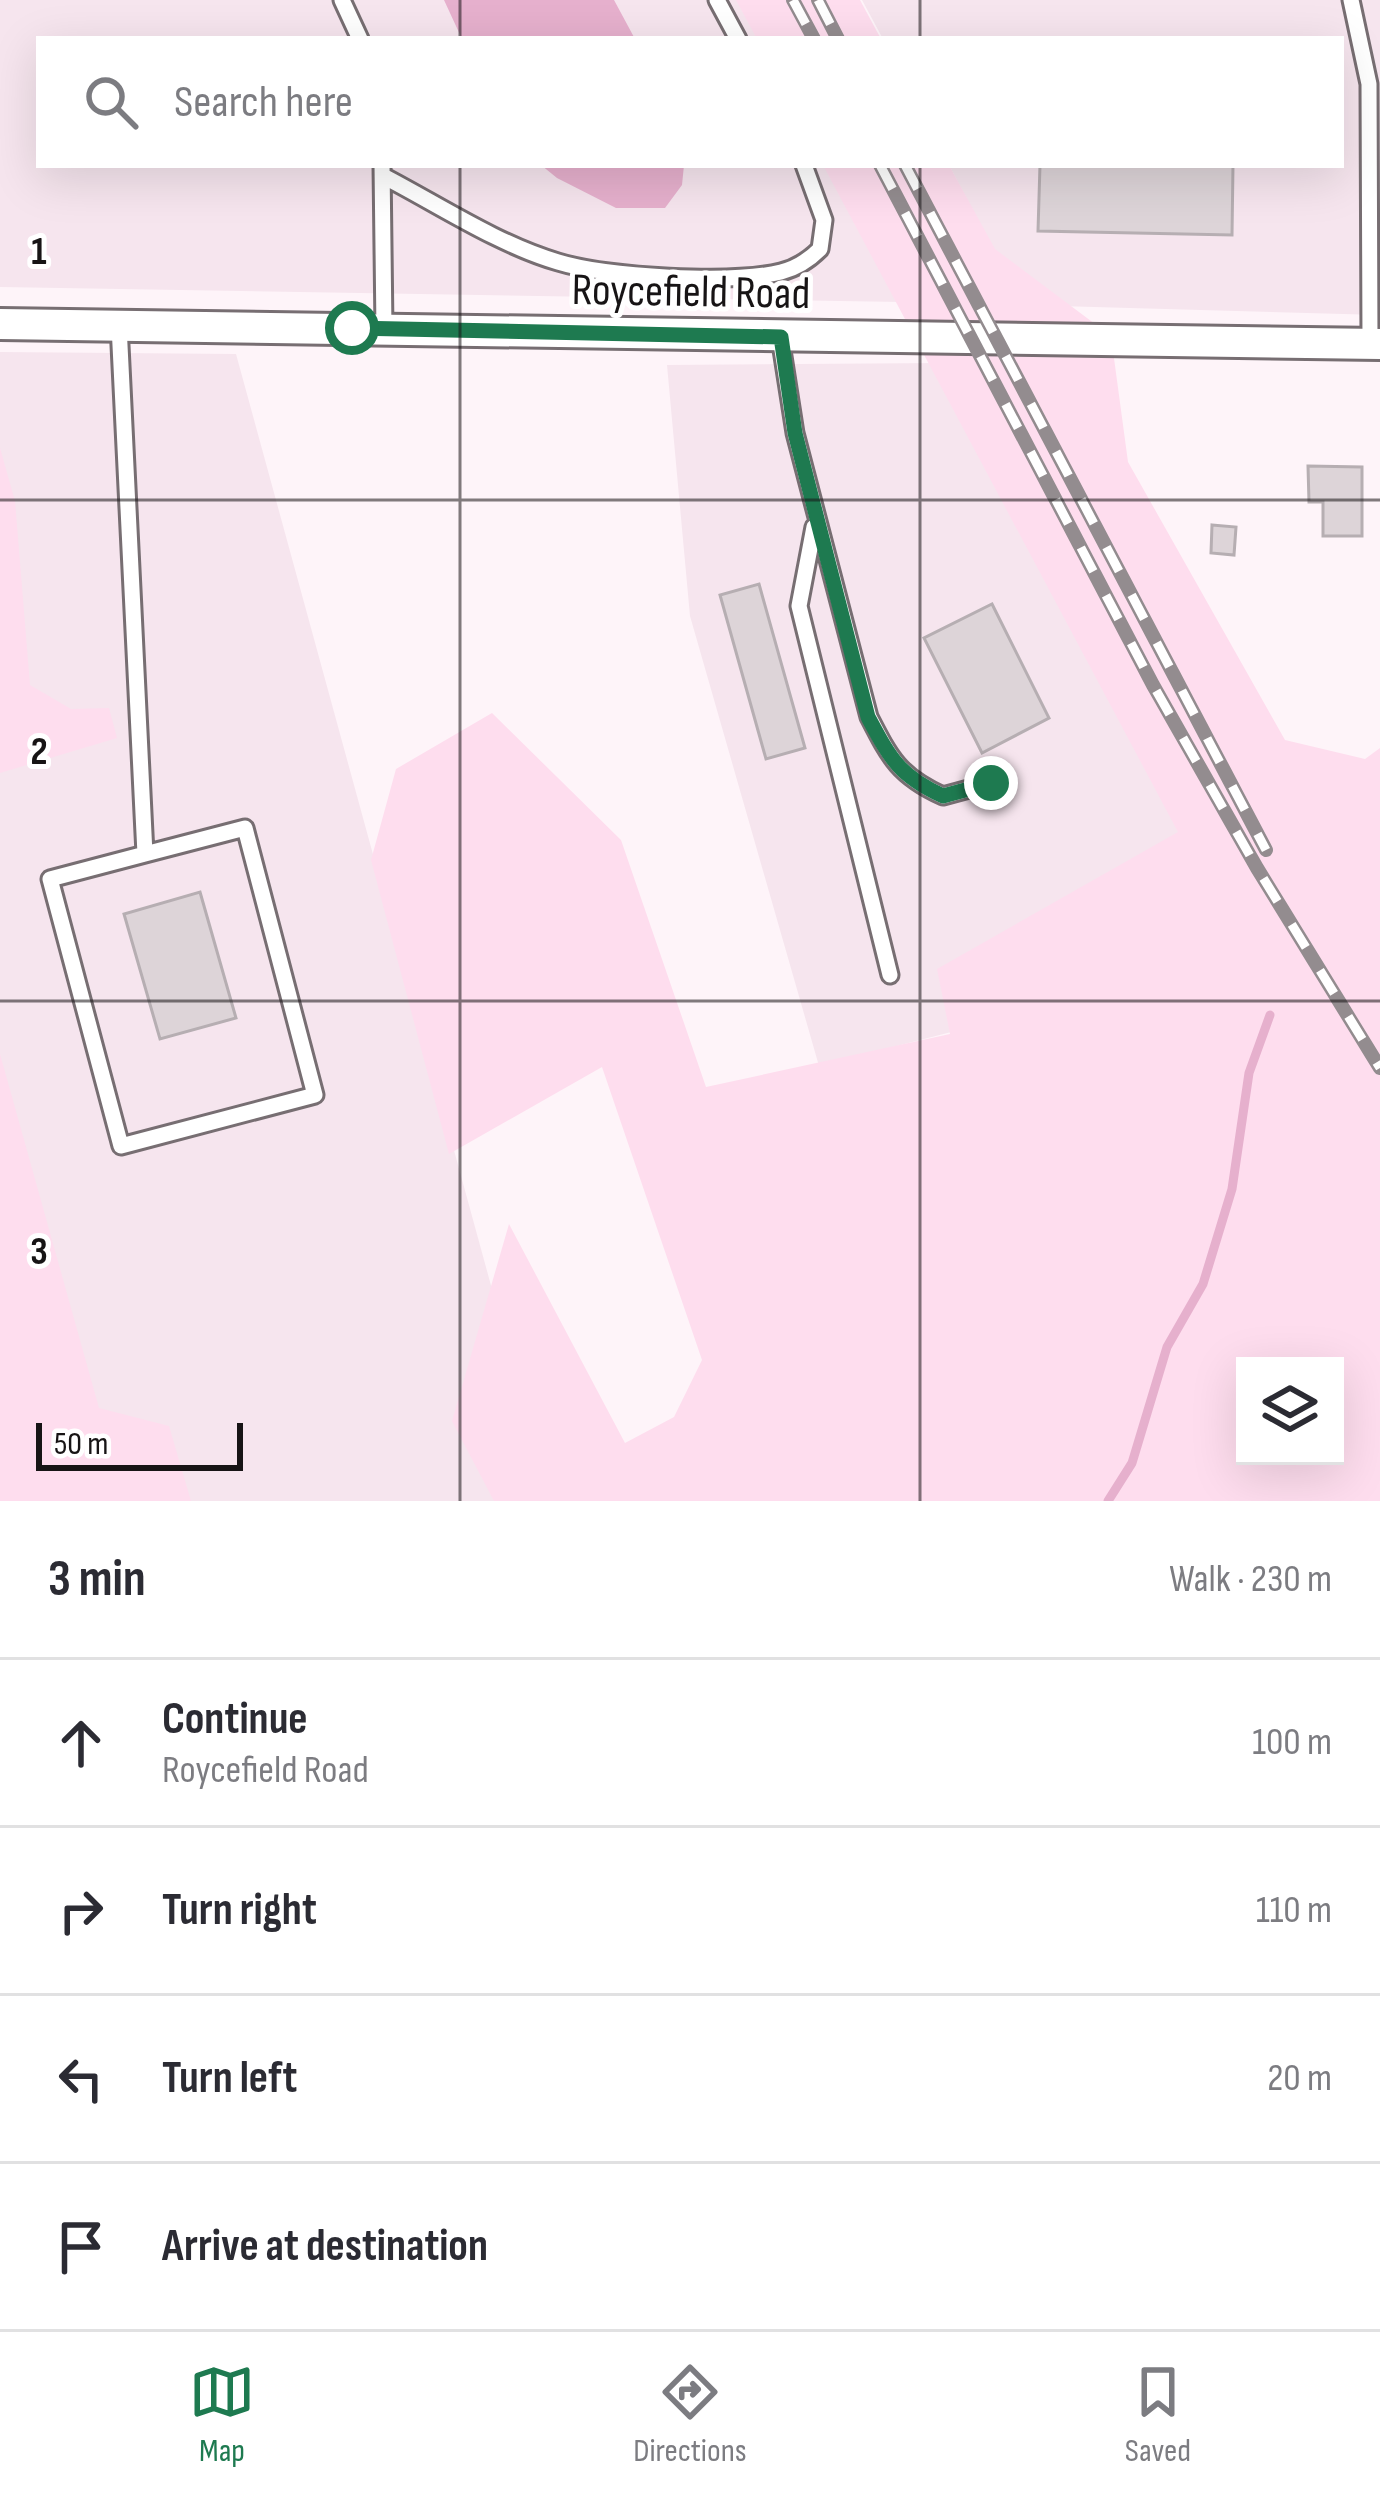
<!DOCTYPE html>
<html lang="en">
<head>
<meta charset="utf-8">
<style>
	:root { --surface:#fff; --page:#f7f7f7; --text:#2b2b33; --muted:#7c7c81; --line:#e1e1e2; --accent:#1e7a50 }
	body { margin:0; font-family:"Sofia Sans Condensed",sans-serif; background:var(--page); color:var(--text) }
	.controls { position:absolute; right:36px; bottom:36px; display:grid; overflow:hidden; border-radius:0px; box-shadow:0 12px 48px #0002 }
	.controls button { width:108px; height:108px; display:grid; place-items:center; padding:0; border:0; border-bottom:3px solid var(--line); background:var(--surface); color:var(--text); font:60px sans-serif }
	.scale { position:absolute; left:36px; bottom:30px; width:207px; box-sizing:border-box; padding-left:12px; border:6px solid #171415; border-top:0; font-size:33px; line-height:42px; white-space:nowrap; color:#171415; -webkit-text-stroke:9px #fff; paint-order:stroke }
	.stop { position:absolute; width:36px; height:36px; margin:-27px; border:9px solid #1e7a50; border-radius:50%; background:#fff }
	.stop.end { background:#1e7a50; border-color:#fff; box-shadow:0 3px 12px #0008 }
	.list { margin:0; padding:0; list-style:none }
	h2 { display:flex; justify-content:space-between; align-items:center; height:156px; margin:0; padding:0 48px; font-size:51px }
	h2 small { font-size:39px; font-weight:400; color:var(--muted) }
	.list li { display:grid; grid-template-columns:78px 1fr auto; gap:36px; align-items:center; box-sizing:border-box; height:168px; padding:0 48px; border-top:3px solid var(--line) }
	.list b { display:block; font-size:45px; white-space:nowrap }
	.list p { margin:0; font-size:39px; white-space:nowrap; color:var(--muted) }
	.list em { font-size:39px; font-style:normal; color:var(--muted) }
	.icon { flex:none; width:66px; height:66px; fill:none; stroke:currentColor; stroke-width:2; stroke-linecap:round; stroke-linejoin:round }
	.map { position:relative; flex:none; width:1380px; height:1501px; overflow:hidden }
	.search { position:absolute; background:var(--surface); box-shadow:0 12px 48px #0002; left:36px; right:36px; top:36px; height:132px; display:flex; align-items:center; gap:30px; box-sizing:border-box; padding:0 42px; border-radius:0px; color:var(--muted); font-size:45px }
	.sheet { height:828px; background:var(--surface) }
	nav { display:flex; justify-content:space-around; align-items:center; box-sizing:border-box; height:168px; border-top:3px solid var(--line); background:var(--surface); font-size:33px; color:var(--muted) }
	nav a { display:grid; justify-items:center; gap:6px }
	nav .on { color:var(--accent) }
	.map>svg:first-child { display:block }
	.built { fill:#f6e5ee }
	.green { fill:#feddee; fill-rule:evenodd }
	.water { fill:#e6b0cd }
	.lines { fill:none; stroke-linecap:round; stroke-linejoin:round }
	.stream { stroke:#e6b0cd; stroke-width:9 }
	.building { fill:#ddd4d8; stroke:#b6aeb2; stroke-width:3 }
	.lane-casing { stroke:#776e72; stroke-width:21 }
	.street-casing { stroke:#776e72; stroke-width:36 }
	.lane { stroke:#fff; stroke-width:15 }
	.street { stroke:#fff; stroke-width:30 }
	.rail-casing { stroke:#938c8f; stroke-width:14 }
	.rail { stroke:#fff; stroke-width:9; stroke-dasharray:27; stroke-linecap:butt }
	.route { stroke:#1e7a50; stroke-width:15 }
	.grid { fill:none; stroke:#171415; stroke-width:3; stroke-opacity:0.55 }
	.labels { text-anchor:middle; stroke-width:10; stroke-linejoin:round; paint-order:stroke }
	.street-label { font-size:45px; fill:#171415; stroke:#fff }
	.grid-label { font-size:39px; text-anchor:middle; font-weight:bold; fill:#171415; stroke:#fff; stroke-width:10; stroke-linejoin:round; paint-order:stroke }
</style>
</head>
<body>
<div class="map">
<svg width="1380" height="1501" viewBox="0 0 1380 1501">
	<rect width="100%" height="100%" fill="#fef4f9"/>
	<path class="built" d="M0,0H743L764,39H39V165H830L902,302L0,287Z
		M862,0H1380V315L1023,305L949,165H1341V39H883Z
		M0,352L236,354L550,1501H0Z
		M941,363L1190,838L959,1030L819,1066L690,616L667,365Z"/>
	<path class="green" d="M736,0H860L881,39H757Z
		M823,165H949L995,249L1111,336L1128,462L1285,740L1365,759L1380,748V1501H494L452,1421L509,1224L625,1443L674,1417L702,1360L602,1067L449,1154L371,860L396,769L492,713L621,840L706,1087L950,1034L937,969L1178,832ZM1245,1366H1335V1456H1245Z
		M0,448L15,501L30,685L71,709L109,708L117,738L0,773Z
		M0,1054L99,1408L169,1426L191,1501H0Z"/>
	<path class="water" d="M444,0H614L635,39H462Z
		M541,165H684L682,185L665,208H616L557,178Z"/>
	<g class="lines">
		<path class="stream" d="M1108,1501L1132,1463L1167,1347L1203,1284L1232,1189L1249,1073L1270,1015"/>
	</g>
	<path class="building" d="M1040,165H1233L1232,235L1038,231Z
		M1308,466L1362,467V536H1323V502H1309Z
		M1212,525L1236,527L1234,555L1211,553Z
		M759,584L805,748L766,759L720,595Z
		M992,604L1049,718L982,753L924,638Z
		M200,892L236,1018L160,1039L124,914Z"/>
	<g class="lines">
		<defs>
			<path id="lane" d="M342,0L360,39
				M717,0L738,39
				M1351,0L1369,84L1370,343
				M382,165L384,329
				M383,176C439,205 497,244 558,262C607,277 732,284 781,272C797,268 809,260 820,249L824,220L804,165
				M119,325L145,854L50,879L121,1146L315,1095L245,828L145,854
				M780,337L795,433L869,717C890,758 899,776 943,796L991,783
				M814,527L799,606L890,975"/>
			<path id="street" d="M0,324L1380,344"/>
		</defs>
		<use href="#lane" class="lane-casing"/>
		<use href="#street" class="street-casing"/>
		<use href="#lane" class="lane"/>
		<use href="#street" class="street"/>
		<defs>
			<path id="rail" d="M793,0L814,39
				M818,0L838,39
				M880,165L1153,685L1257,868L1380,1068
				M905,165L1266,850"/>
		</defs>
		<use href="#rail" class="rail-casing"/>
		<use href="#rail" class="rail"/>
	</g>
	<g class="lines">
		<path class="route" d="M352,328L781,337L795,433L868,717C890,758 899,776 943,796L991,783"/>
	</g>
	<path class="grid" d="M460,0V39M920,0V39M460,165V1501M920,165V1501M0,500H1380M0,1001H1380"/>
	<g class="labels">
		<g class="street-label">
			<text transform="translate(691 290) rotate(1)" y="16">Roycefield Road</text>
		</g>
	</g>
	<g class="grid-label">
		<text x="39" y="264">1</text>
		<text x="39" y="764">2</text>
		<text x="39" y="1264">3</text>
	</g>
</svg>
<div class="controls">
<button><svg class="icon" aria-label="layers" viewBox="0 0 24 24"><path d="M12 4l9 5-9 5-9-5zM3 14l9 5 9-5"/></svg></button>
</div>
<div class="scale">50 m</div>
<div class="stop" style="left:352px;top:328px"></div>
<div class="stop end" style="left:991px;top:783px"></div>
<div class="search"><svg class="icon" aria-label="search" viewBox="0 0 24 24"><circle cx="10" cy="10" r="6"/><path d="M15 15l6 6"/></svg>Search here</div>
</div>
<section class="sheet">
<h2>3 min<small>Walk · 230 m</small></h2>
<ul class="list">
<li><svg class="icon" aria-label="ahead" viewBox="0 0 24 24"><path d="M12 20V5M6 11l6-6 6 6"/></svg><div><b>Continue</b><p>Roycefield Road</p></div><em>100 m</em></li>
<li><svg class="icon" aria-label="right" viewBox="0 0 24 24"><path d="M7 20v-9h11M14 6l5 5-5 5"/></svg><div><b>Turn right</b></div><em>110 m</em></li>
<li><svg class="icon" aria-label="left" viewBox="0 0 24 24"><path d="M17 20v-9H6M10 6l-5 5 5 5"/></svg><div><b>Turn left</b></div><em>20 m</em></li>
<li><svg class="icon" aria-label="arrive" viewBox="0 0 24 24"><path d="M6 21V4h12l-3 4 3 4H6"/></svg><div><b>Arrive at destination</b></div></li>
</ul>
</section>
<nav>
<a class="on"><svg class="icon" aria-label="map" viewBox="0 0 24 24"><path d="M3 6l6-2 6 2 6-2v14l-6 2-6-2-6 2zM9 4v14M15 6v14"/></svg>Map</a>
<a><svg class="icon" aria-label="directions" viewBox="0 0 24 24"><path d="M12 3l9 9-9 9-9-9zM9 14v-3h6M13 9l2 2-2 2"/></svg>Directions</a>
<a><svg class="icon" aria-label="saved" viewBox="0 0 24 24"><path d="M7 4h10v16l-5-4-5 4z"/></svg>Saved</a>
</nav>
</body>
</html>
